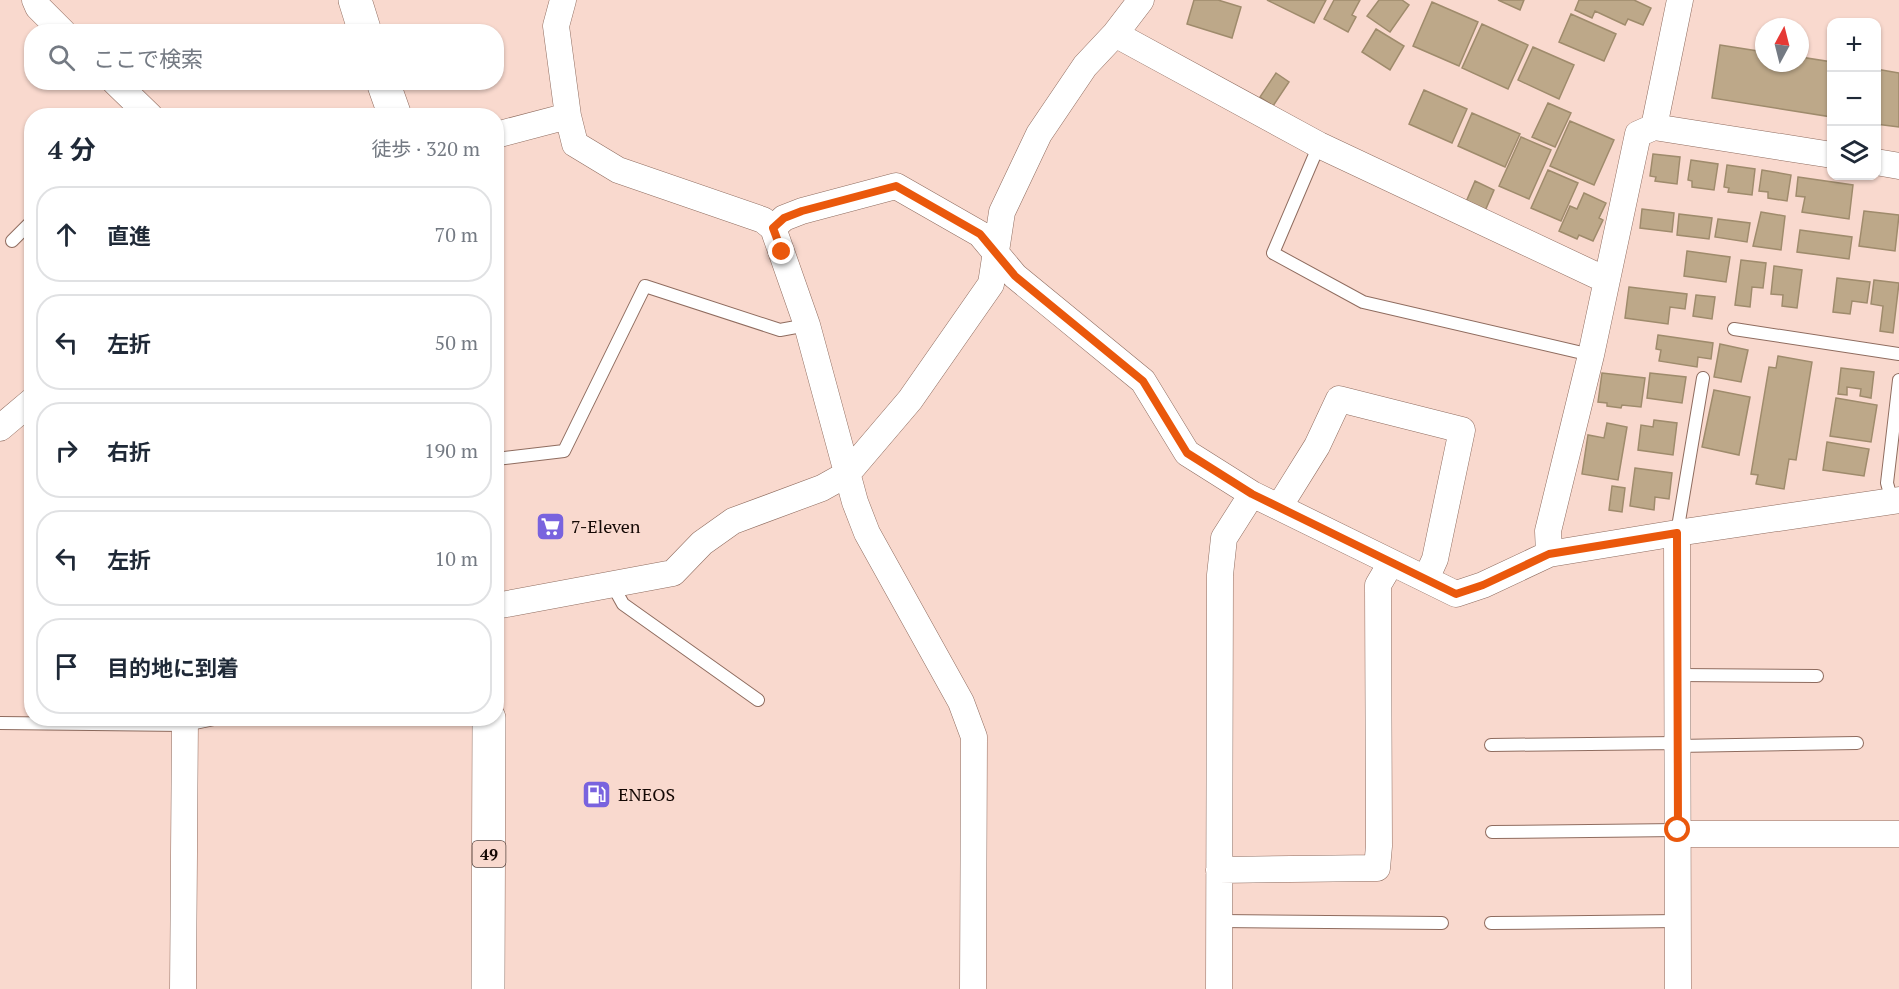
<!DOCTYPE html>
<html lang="ja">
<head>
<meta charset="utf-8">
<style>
	:root { --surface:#fff; --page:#f2f2f3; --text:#1f2937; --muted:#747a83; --line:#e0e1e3 }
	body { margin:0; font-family:"PT Serif","Noto Sans JP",serif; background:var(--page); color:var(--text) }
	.controls { position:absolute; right:18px; top:18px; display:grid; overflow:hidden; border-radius:12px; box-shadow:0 2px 4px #0004 }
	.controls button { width:54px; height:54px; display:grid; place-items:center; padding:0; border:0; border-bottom:2px solid var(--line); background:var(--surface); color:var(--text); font:30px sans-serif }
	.compass { position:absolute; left:1755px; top:18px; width:54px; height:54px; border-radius:50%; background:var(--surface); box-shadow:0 2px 4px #0004; rotate:7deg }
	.stop { position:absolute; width:18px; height:18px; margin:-14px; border:4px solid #ea580c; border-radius:50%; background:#fff }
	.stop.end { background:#ea580c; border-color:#fff; box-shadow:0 2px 6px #0008 }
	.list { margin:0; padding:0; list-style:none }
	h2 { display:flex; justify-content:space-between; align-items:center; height:78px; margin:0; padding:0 24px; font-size:26px }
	h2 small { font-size:20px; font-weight:400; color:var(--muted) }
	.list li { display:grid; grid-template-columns:39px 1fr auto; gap:18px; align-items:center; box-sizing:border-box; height:96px; margin:0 12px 12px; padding:0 12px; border:2px solid var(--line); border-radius:24px }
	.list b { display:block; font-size:22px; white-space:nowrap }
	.list em { font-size:20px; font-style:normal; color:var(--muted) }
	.icon { flex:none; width:33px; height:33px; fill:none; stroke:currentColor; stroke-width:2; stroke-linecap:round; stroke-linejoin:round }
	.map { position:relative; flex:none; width:1899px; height:989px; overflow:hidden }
	.search { position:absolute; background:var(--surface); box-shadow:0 2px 4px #0004; left:24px; top:24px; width:480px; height:66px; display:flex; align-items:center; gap:15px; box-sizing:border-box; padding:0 21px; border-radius:24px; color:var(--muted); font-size:22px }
	.panel { position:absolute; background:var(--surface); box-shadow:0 2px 4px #0004; left:24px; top:108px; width:480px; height:618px; border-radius:24px }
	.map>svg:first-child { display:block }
	.building { fill:#bda889; stroke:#9f8b6c; stroke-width:1.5 }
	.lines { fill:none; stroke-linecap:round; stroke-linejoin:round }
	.lane-casing { stroke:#8f6c5f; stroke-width:14 }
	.street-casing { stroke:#8f6c5f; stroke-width:27 }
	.primary-casing { stroke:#8f6c5f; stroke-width:34 }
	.lane { stroke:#fff; stroke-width:12 }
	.street { stroke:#fff; stroke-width:26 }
	.primary { stroke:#fff; stroke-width:33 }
	.route { stroke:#ea580c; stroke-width:8 }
	.labels { text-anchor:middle; stroke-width:5; stroke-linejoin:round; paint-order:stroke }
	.shield { fill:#f9d9ce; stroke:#594741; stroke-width:1.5 }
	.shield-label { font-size:16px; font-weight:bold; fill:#140804 }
	.poi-label { font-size:18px; fill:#140804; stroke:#f9d9ce; text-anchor:start }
</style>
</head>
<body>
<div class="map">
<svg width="1899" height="989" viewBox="0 0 1899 989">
	<rect width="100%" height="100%" fill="#f9d9ce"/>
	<path class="building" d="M1194,0H1218L1241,7L1232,38L1187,24Z
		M1267,0H1326L1314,23Z
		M1334,0H1360L1352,15L1356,17L1348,32L1324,19Z
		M1379,0H1402L1409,5L1390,32L1367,16Z
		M1498,0H1524L1520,10Z
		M1579,0H1634L1651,8L1643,25L1628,19L1625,25L1595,11L1592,18L1575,10Z
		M1432,2L1478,22L1459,66L1413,46Z
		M1571,14L1616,34L1604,61L1559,42Z
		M1482,24L1528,45L1508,89L1462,68Z
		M1376,29L1404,46L1390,70L1362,52Z
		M1720,45L1764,52V63H1800V57L1832,62V117L1712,98Z
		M1533,47L1574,65L1559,99L1518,80Z
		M1876,69L1899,73V127L1876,124Z
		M1276,73L1289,82L1273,106L1260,97Z
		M1424,90L1467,109L1452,143L1409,124Z
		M1548,103L1571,113L1555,147L1532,137Z
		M1472,113L1520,134L1505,167L1458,146Z
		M1570,121L1614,140L1594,185L1550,166Z
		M1521,137L1551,150L1529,199L1499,186Z
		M1653,154L1680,157L1677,184L1655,181L1656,177L1650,176Z
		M1691,160L1718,164L1714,190L1692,187V181L1688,180Z
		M1727,165L1755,169L1752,195L1728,192L1729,188L1724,187Z
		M1548,170L1578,183L1561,221L1531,208Z
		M1762,170L1791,175L1787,201L1768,198V192L1759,191Z
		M1798,177L1853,185L1849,219L1802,212L1805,197L1796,196Z
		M1475,181L1494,190L1485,211L1466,202Z
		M1584,193L1606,203L1599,218L1603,220L1593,241L1579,235L1577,239L1559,231L1570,206L1577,209Z
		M1642,209L1674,213L1672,232L1640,228Z
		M1864,211L1899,215L1895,251L1859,246Z
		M1761,212L1785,216L1781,250L1753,246Z
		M1679,214L1712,218L1709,239L1677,235Z
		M1718,219L1750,223L1747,242L1715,237Z
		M1800,230L1852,237L1849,259L1797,252Z
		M1687,251L1730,257L1726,282L1684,276Z
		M1741,260L1766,263L1763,288L1752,287L1750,307L1735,305Z
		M1774,266L1802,270L1797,308L1782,306L1783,295L1771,294Z
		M1837,278L1870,282L1867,303L1852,301L1850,314L1833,312Z
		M1874,280L1899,283L1893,333L1880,331L1883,306L1871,304Z
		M1629,287L1687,294L1685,309L1670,307L1668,324L1625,318Z
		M1696,295L1715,297L1712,319L1693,316Z
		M1658,335L1713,343L1711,359L1698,357L1697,367L1659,361L1661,350L1656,349Z
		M1720,344L1748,350L1741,382L1714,377Z
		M1778,356L1812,362L1796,460L1789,459L1784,489L1756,484L1758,475L1751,474L1769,367L1776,368Z
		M1841,368L1874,372L1871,398L1860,396L1861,389L1847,387V395L1838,394Z
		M1602,373L1645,378L1641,407L1622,405L1621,408L1607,406V403L1598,402Z
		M1650,373L1686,377L1682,403L1647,398Z
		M1714,390L1750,397L1739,455L1702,447Z
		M1836,398L1877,405L1871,442L1830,436Z
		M1654,420L1677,423L1673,455L1638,450L1641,425L1653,427Z
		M1607,423L1627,427L1618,480L1582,474L1588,435L1604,438Z
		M1827,442L1869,449L1864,476L1823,470Z
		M1635,468L1672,473L1669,499L1655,497L1654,510L1630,506Z
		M1612,486L1625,488L1622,512L1609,510Z"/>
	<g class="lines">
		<defs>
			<path id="lane" d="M1319,145L1273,253L1363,302L1591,355
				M12,241L32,221
				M1734,329L1899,354
				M496,459L564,451L645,286L780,330L807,325
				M1892,501L1887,483L1899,380
				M1677,533L1703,378
				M613,586L623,604L758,700
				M1678,675L1817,676
				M0,723L185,725L219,718
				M1491,745L1677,743
				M1677,746L1857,743
				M1492,832L1678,830
				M1220,921L1442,923
				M1491,923L1678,921"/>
			<path id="street" d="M35,0L38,7L63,32
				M563,0L556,26L568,116L575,144L618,170L763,220L773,228L807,325L855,502L867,533L961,702L974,737L973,989
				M1115,34L1319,145L1606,280
				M115,82L150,116
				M1654,127L1680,0
				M496,135L568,116
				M1876,162L1899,166
				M773,228L784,218L802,211L896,186L980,234L1015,276L1143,381L1187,453L1252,494L1456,594L1483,585L1549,554L1677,533L1899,500
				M0,428L32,401
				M1279,507L1317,446L1339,399L1462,430L1435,559L1426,579
				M1677,533L1678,989
				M1549,554L1548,531L1591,355L1638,134L1654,127L1832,155
				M496,606L673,573L702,543L733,521L822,488L847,474L910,400L991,284L1002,212L1039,134L1085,66L1115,34L1141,0
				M1678,834H1899
				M1219,870L1377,868L1379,846L1378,585L1391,563
				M183,989L185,718
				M1219,989L1220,575L1224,538L1252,494"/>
			<path id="primary" d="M355,0L365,32
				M383,82L395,116
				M488,989L489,718"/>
		</defs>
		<use href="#lane" class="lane-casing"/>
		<use href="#street" class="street-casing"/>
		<use href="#primary" class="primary-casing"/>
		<use href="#lane" class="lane"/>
		<use href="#street" class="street"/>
		<use href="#primary" class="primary"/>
	</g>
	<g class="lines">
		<path class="route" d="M782,252L773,228L784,218L802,211L896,186L980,234L1015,276L1143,381L1187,453L1252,494L1456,594L1483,585L1549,554L1677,533L1678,830"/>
	</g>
	<defs>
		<symbol id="supermarket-square" viewBox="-11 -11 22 22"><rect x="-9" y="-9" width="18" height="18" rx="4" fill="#7963de" stroke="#f9d9ce"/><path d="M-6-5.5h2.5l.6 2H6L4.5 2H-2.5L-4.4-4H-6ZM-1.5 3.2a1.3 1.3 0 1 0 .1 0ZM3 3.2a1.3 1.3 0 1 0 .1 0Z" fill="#fff"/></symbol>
		<symbol id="fuel-square" viewBox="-11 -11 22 22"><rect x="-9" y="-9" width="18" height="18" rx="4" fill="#7963de" stroke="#f9d9ce"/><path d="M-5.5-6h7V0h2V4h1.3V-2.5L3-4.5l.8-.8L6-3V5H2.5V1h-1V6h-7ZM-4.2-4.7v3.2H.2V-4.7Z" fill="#fff"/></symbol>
	</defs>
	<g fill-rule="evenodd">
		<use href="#supermarket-square" x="534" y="510" width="33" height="33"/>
		<use href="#fuel-square" x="580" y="778" width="33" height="33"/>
	</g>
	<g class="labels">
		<rect class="shield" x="472.5" y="841" width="33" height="26" rx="4.5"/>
		<g class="shield-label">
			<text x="489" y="860">49</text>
		</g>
		<g class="poi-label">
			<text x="571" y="533">7-Eleven</text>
			<text x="618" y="801">ENEOS</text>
		</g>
	</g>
</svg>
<div class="controls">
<button>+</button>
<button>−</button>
<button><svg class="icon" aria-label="layers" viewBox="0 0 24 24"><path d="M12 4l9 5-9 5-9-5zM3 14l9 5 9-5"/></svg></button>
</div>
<svg class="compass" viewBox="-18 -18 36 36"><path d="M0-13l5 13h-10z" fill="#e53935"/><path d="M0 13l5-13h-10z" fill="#747a83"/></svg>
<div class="stop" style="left:1678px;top:830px"></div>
<div class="stop end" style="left:782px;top:252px"></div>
<div class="search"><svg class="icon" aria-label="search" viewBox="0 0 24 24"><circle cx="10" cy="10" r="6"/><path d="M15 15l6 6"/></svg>ここで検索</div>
<section class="panel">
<h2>4 分<small>徒歩 · 320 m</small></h2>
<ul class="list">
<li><svg class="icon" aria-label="ahead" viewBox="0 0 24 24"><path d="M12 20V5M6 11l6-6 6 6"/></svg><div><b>直進</b></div><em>70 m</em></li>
<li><svg class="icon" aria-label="left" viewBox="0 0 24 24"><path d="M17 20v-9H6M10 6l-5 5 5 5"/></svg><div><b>左折</b></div><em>50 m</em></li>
<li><svg class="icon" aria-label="right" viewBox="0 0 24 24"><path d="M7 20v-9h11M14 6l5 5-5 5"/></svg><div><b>右折</b></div><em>190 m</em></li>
<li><svg class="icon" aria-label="left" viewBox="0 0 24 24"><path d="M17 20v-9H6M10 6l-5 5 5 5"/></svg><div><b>左折</b></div><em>10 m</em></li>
<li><svg class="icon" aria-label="arrive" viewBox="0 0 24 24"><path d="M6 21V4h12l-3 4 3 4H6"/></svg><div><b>目的地に到着</b></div></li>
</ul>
</section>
</div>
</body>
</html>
